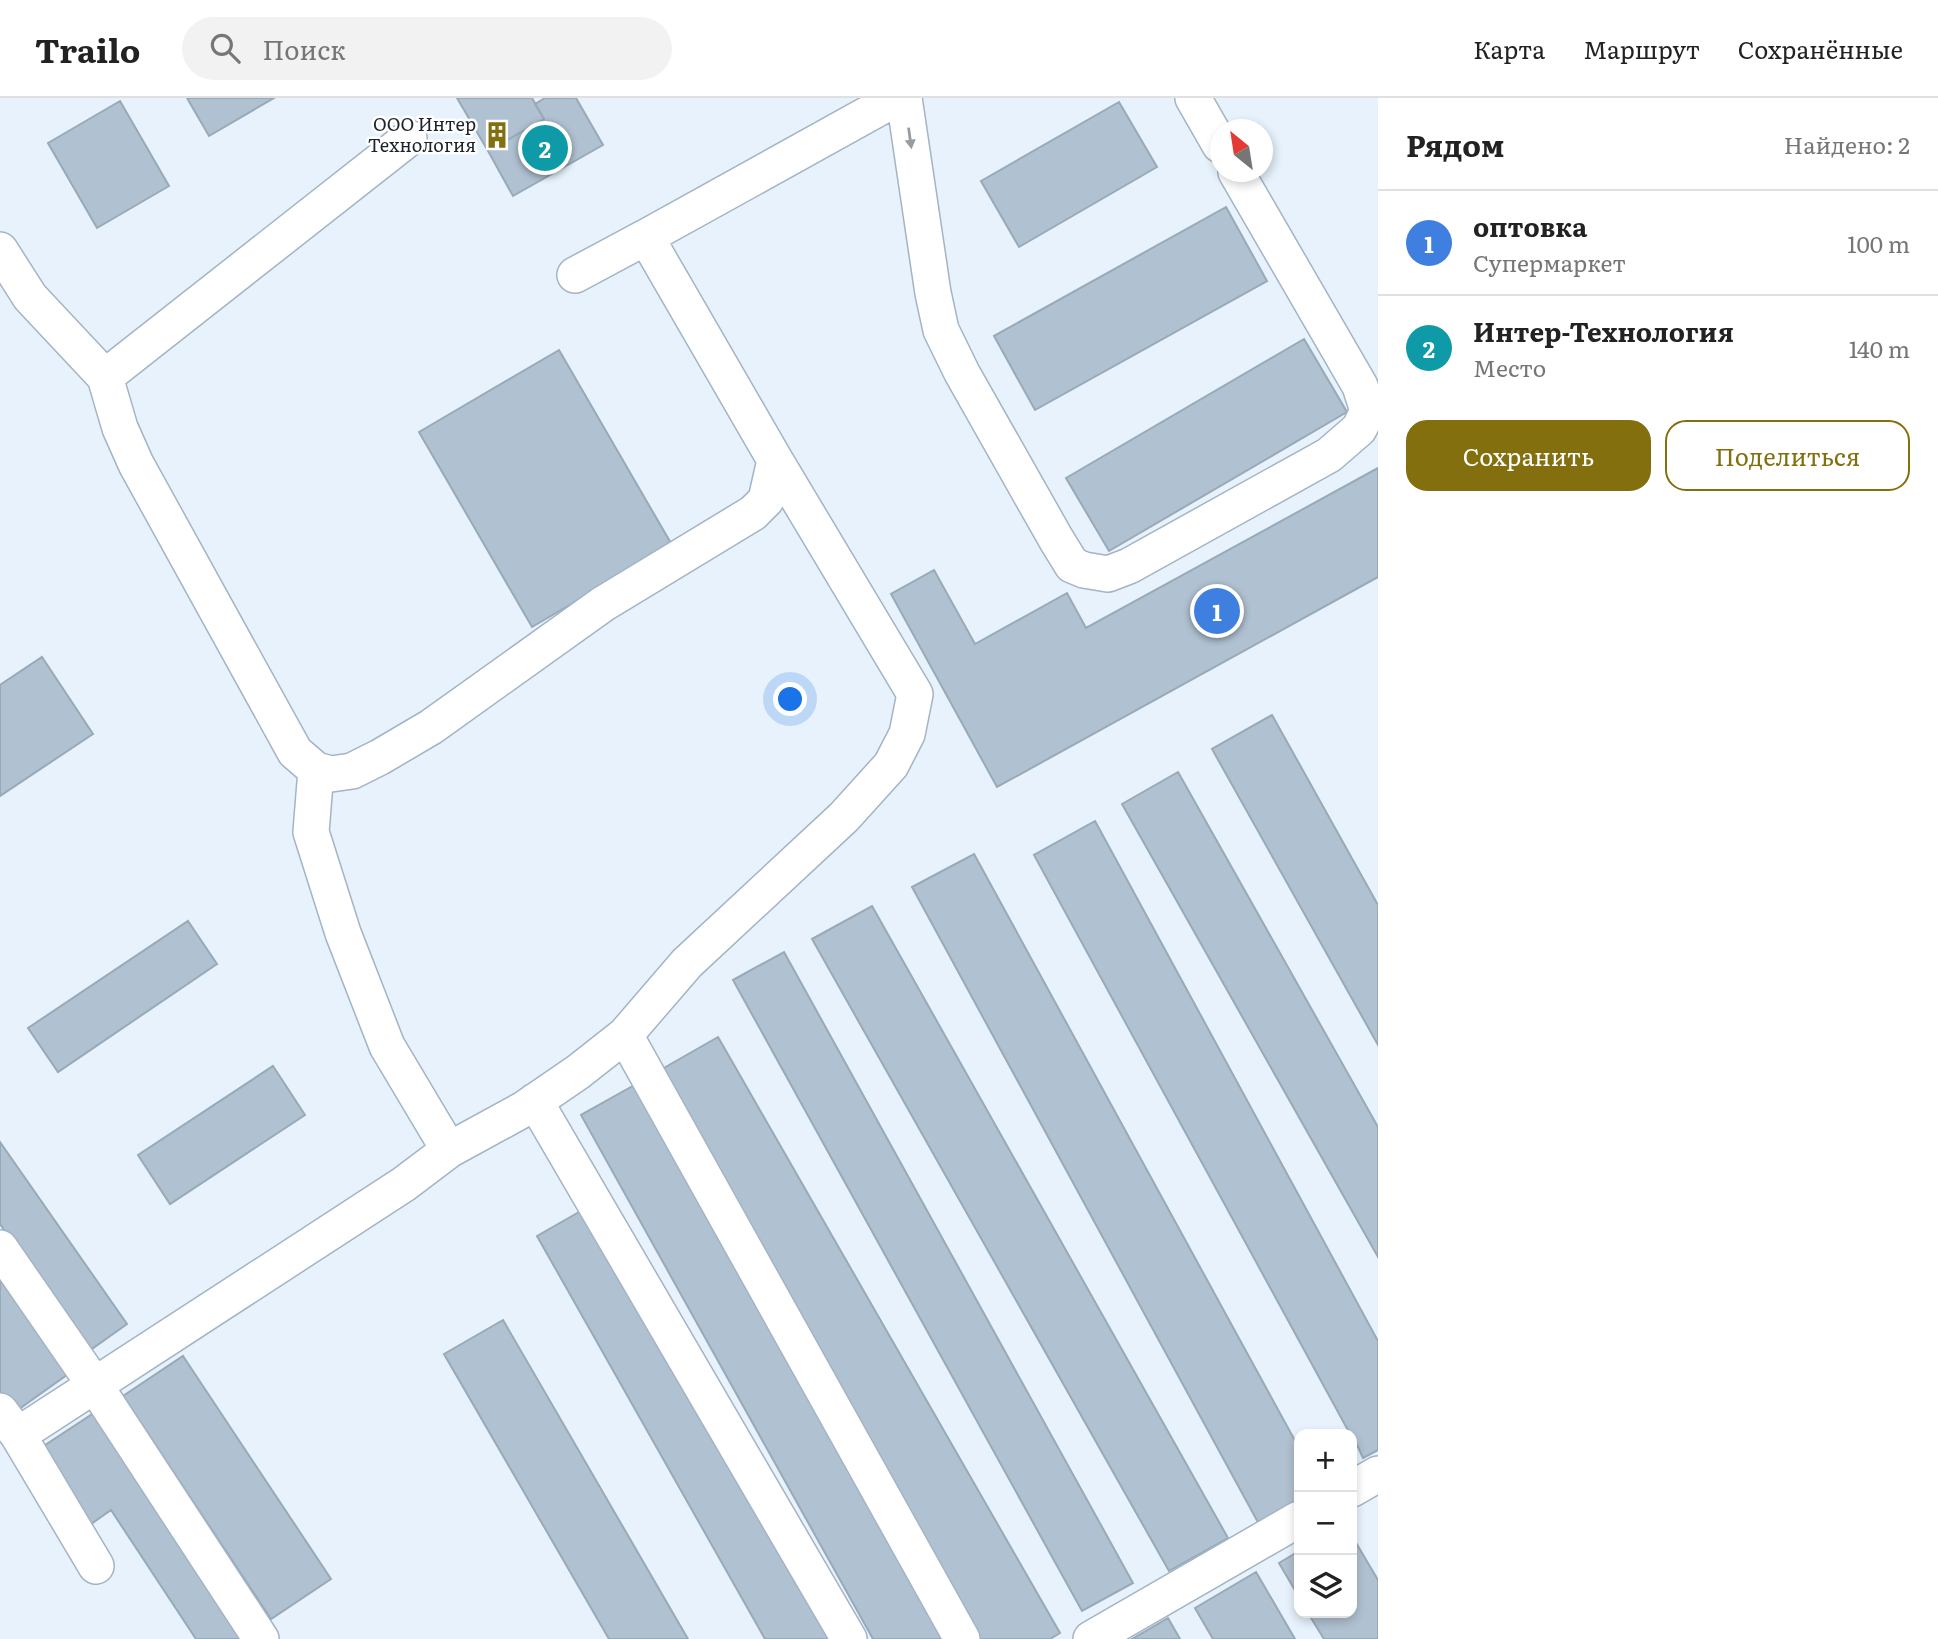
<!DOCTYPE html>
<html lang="ru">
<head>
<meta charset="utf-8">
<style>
	:root { --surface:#fff; --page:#f2f2f2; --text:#222; --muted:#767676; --line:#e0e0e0; --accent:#836f0e }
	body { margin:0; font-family:Literata,serif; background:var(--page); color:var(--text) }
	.controls { position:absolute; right:21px; bottom:21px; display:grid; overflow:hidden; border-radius:14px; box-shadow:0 4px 10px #0003 }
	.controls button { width:63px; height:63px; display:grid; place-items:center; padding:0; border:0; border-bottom:2px solid var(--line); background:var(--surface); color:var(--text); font:35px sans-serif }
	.compass { position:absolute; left:1210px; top:21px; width:63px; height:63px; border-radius:50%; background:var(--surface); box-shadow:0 4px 10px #0003; rotate:330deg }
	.you { position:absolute; left:791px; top:602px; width:24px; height:24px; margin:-18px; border:5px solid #fff; border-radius:50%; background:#1a73e8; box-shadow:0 0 0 10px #1a73e833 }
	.badge { display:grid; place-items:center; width:46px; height:46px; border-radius:50%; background:var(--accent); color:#fff; font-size:23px; font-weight:700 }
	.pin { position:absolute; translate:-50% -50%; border:4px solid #fff; box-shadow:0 2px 7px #0006 }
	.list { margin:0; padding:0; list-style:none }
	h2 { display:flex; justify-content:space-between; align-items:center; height:91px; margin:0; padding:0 28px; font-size:30px }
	h2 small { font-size:23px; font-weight:400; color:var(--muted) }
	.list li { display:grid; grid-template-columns:46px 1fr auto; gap:21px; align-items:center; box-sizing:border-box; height:105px; padding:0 28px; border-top:2px solid var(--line) }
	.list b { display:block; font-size:26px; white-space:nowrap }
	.list p { margin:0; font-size:23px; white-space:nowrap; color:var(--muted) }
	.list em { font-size:23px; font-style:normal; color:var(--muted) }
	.actions { display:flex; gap:14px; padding:21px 28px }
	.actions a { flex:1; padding:16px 0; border:2px solid var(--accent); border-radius:21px; text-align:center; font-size:24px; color:var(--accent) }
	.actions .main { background:var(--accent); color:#fff }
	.icon { flex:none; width:38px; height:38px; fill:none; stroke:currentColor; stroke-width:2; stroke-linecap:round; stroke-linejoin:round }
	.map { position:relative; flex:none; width:1378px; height:1541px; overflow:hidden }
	header { display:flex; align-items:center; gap:42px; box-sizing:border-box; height:98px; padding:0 35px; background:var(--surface); border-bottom:2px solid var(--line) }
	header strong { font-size:33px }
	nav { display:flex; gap:38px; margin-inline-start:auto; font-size:24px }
	.search { width:490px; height:63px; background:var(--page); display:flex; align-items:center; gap:18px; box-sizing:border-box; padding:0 24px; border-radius:38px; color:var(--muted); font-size:26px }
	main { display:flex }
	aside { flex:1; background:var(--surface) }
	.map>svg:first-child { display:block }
	.building { fill:#b0c1d1; stroke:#98a9b8; stroke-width:2 }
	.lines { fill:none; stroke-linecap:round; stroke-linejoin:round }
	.minor-casing { stroke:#a3b4c4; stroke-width:38 }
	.minor { stroke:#fff; stroke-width:35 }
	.oneway { fill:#999c9f }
	.labels { text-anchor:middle; stroke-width:5; stroke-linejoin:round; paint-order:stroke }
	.poi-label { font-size:18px; fill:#1c2329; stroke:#fff; text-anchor:end }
</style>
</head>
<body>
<header>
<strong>Trailo</strong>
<div class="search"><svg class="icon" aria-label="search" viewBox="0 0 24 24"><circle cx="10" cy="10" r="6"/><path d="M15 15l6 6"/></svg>Поиск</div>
<nav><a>Карта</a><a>Маршрут</a><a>Сохранённые</a></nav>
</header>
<main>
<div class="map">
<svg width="1378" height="1541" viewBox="0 0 1378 1541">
	<rect width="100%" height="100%" fill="#e7f2fc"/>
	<path class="building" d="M187,0H274L209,38Z
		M457,0H532L544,21L488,53Z
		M545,0H576L603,47L513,98L488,53L544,21L535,6Z
		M120,3L169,88L97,130L48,45Z
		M1119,4L1157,69L1019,149L981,83Z
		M1226,109L1267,183L1035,312L994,238Z
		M1304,241L1347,314L1109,453L1066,380Z
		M559,252L672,447L532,529L419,334Z
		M1378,370V479L997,689L891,496L934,472L975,546L1067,495L1086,530Z
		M42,559L93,636L0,698V587Z
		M1272,617L1378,807V947L1212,651Z
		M1178,674L1378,1029V1159L1122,706Z
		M1095,723L1378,1243V1352L1363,1360L1352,1336H1350L1034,757Z
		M974,756L1299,1350V1406L1260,1428L912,789Z
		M872,808L1228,1440L1169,1473L812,841Z
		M188,823L217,866L58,974L28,930Z
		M784,854L1133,1485L1082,1513L733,882Z
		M718,939L1060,1535L1050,1541H980L655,975Z
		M273,968L305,1017L170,1106L138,1057Z
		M638,985L947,1541H873L581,1017Z
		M0,1044L127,1226L89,1253L0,1126Z
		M593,1106L839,1541H765L537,1138Z
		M0,1176L71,1274L12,1316L0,1300Z
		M503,1222L688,1541H609L444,1256Z
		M183,1258L331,1481L271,1521L123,1298Z
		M94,1315L243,1541H196L111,1412L87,1429L36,1353Z
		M1352,1438L1378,1482V1541H1324L1308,1515H1352Z
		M1299,1453V1499L1279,1465Z
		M1256,1474L1295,1541H1213L1195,1510Z
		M1168,1520L1180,1541H1132Z"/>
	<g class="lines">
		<defs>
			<path id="minor" d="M904,0L933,195L941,232L962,275L1056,441L1072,467L1084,472L1108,476L1129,468L1329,357L1359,331L1368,313L1360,288L1236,74
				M1193,0L1220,47
				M409,40L105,279L120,330L136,366L295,654L316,672L331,676L352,673L380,659L431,629L603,506L753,415L766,402L775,362L646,139L897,0
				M0,152L30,199L105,279
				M575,177L646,139
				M316,672L311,734L343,835L387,948L449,1052L524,1011L578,974L625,937L687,865L844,719L891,667L907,636L915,596L775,362
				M625,937L962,1541
				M535,1003L849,1541
				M0,1150L94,1286L261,1541
				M0,1313L18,1337L96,1468
				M18,1337L404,1086L449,1052
				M1352,1391L1378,1376
				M1091,1541L1299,1421"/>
		</defs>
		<use href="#minor" class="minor-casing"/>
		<use href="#minor" class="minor"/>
	</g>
	<defs><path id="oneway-solid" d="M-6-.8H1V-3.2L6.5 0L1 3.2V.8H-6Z" transform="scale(1.75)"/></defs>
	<use class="oneway" href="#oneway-solid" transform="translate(910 40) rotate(82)"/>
	<defs>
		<symbol id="building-bare" viewBox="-9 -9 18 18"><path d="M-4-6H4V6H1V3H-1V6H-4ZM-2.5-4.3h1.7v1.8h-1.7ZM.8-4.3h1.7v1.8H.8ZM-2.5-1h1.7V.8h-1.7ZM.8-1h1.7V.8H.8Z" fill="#836f0e" stroke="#fff" stroke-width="2.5" paint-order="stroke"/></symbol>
	</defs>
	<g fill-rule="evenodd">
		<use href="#building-bare" x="478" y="18" width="38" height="38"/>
	</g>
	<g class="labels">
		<g class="poi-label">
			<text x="476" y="33">ООО Интер<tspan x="476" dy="21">Технология</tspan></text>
		</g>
	</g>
</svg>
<div class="controls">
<button>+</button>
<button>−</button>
<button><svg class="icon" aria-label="layers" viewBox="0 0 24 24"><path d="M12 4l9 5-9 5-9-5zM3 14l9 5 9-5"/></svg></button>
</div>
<svg class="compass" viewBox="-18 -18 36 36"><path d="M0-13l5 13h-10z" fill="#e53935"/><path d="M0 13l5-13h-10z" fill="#767676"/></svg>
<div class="you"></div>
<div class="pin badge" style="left:1217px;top:513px;background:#3f7fe0">1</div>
<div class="pin badge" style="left:545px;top:50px;background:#0f9aa8">2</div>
</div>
<aside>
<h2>Рядом<small>Найдено: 2</small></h2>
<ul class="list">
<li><span class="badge" style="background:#3f7fe0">1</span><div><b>оптовка</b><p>Супермаркет</p></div><em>100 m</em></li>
<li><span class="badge" style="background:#0f9aa8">2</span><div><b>Интер-Технология</b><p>Место</p></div><em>140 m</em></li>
</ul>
<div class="actions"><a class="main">Сохранить</a><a>Поделиться</a></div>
</aside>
</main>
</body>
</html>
